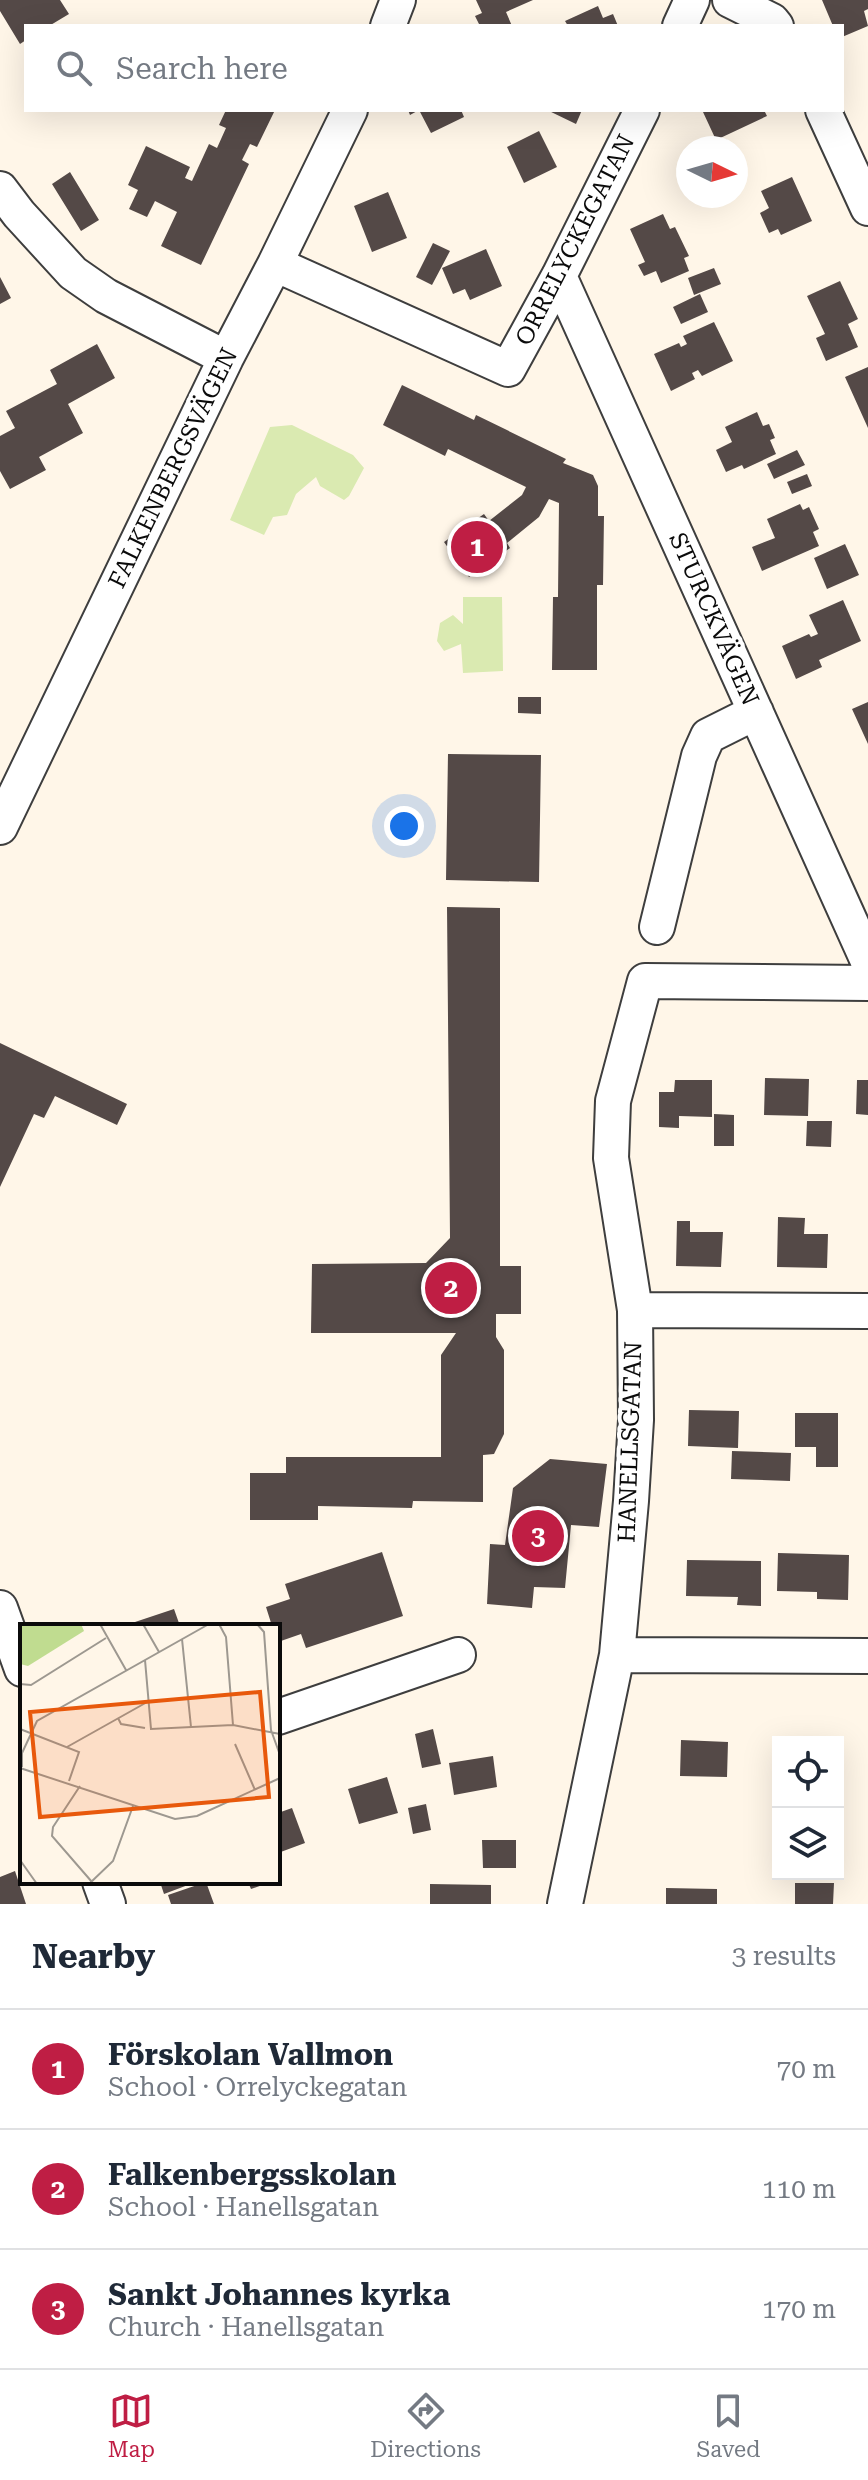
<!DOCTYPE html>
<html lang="en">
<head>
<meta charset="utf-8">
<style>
	:root { --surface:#fff; --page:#f2f2f3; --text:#1f2937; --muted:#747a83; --line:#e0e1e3; --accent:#bf1e44 }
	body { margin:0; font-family:"Roboto Serif",serif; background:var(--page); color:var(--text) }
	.controls { position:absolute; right:24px; bottom:24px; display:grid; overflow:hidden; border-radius:0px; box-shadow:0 8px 32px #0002 }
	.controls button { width:72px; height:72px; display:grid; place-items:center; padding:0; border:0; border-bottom:2px solid var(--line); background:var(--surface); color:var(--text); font:40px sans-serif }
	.compass { position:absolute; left:676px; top:136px; width:72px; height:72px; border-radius:50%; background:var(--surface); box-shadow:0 8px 32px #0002; rotate:95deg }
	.you { position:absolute; left:404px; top:826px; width:28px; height:28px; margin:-20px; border:6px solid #fff; border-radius:50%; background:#1a73e8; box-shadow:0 0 0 12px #1a73e833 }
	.badge { display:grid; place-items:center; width:52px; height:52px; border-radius:50%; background:var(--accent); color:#fff; font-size:26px; font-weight:700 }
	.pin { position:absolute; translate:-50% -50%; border:4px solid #fff; box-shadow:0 2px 8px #0006 }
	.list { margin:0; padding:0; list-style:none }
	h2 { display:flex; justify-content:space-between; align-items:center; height:104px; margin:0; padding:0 32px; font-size:34px }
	h2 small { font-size:26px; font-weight:400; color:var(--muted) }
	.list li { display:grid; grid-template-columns:52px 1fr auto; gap:24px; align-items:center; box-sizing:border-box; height:120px; padding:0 32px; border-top:2px solid var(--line) }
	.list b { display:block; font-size:30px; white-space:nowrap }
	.list p { margin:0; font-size:26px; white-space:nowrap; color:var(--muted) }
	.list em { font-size:26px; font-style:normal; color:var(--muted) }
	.icon { flex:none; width:44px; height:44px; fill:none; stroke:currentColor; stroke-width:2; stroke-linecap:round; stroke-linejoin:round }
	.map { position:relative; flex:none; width:868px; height:1904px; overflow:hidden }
	.search { position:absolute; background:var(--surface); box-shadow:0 8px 32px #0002; left:24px; right:24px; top:24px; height:88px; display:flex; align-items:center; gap:20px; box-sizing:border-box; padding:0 28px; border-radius:0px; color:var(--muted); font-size:30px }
	.sheet { height:464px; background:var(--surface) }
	nav { display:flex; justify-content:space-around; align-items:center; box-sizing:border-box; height:112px; border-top:2px solid var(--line); background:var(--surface); font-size:22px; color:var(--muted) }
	nav a { display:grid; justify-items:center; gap:4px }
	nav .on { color:var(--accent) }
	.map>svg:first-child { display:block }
	.green { fill:#daeab1 }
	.building { fill:#544947 }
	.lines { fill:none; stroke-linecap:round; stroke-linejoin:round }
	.minor-casing { stroke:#3e3e3e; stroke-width:38 }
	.minor { stroke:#fff; stroke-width:34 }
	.labels { text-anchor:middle; stroke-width:8; stroke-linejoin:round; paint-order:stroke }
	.street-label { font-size:24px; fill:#0b0b0b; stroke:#fff }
	.inset-road { fill:none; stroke:#9d9890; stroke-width:2 }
	.view { fill:#e8590c; fill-opacity:0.15; stroke:#e8590c; stroke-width:4 }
	.inset-edge { fill:none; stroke:#0b0b0b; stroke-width:4 }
</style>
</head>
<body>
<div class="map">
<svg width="868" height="1904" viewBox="0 0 868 1904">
	<rect width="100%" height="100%" fill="#fff6e8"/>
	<path class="green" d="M292,425L353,455L364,468L349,496L344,500L320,486L316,477L296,494L287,515L273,517L264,535L230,520L270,427Z
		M463,597H502L503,671L463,673L461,644L444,651L437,641L440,623L453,615L463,624Z"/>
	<path class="building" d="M0,0H60L69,14L49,26H26V40L20,44L0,11Z
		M476,0H533L506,12L512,26H480L475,16L482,13Z
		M822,0H868V9L864,11L868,26L842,37V26H833Z
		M598,6L603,18L613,14L618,26H568L565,21Z
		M226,110H275L257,147L250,144L242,160L249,164L201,265L161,246L177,212L155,201L147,217L129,209L138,190L128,185L146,146L190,167L185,178L192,181L209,144L217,148L226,128L219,125Z
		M408,110H461L464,117L431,133L419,110L410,115Z
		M547,110H582L576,124Z
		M708,110H764L767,116L716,140L703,112Z
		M539,131L557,167L524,183L507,147Z
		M726,139L730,148H706Z
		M70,172L99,220L81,231L52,184Z
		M792,177L812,221L781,235L778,229L769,233L760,213L769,208L761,191Z
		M388,192L407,238L372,252L354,206Z
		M663,214L670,229L675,227L689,256L684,258L689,271L661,283L656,271L644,276L638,265L645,262L630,229Z
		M433,243L450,251L432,285L416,277Z
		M486,249L502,286L470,300L465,289L453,294L442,268Z
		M714,268L721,284L694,295L688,278Z
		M0,277L11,298L0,304Z
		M840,281L858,319L848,324L858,347L826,361L816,338L825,334L807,296Z
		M700,294L708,312L681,324L673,307Z
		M714,322L733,361L702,376L698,370L692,373L695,379L671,391L654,354L679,343L681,347L687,344L683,336Z
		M97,344L115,378L68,404L83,433L39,457L46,470L10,489L0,471V436L15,428L6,411L57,384L50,370Z
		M868,367V428L845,377Z
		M402,385L474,420L476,415L566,459L563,463L593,475L598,486V516H604L603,585H597V670H552L553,597H558L559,503L549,499L539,517L507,543L510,548L469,577L444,542L484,514L489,521L522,495L526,487L448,449L445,456L383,425Z
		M757,412L763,426L769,424L775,438L770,440L776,454L744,469L742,465L726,472L716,450L732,442L725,427Z
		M797,450L805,465L774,479L767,464Z
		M807,474L812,486L792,494L787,482Z
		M800,504L803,510L809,507L819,529L813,532L819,546L762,571L752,547L775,538L767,519Z
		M845,544L859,575L827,589L814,558Z
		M843,600L861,641L819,660L822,667L796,679L782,646L809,634L811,637L818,634L809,615Z
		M518,697H541V714L518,713Z
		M868,702V744L852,709Z
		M448,754L541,755L539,882L446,880Z
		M447,907L500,908V1266H521V1314H496V1337L504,1350V1434L494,1454L483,1455V1502L413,1501L412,1508L318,1506V1520H250V1473H286V1457H441V1355L456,1333H311L312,1264L426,1263L450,1238Z
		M0,1043L127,1104L117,1125L55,1096L44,1118L34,1114L0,1187Z
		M765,1078L809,1079L808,1116L764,1115Z
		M675,1080H712V1117L679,1116V1128L659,1127V1092H674Z
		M857,1080H868V1115L856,1114Z
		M714,1114L734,1115V1146H714Z
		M807,1121H832L831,1147L806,1146Z
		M778,1217L805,1218L804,1234H828L827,1268L777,1267Z
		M677,1221H690V1232H723L721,1267L676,1266Z
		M689,1410L739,1411L738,1448L688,1446Z
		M795,1413H838V1467H816V1447H795Z
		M732,1451L791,1453L790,1481L731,1479Z
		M550,1459L607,1464L599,1527L571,1525L565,1588L534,1587L532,1608L487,1604L490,1544L505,1545L513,1488Z
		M382,1552L403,1616L306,1648L301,1634L278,1642V1626H272L266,1607L290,1599L285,1584Z
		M778,1553L849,1555L848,1600L817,1599V1592L777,1591Z
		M687,1560L761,1561V1606L737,1605L738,1597L686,1596Z
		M174,1609L180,1626H126V1625Z
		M433,1729L441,1764L422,1768L415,1734Z
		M681,1740L728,1742L727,1777L680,1776Z
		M493,1756L497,1787L454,1795L449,1763Z
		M387,1777L398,1813L359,1824L348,1789Z
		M426,1804L431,1830L413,1834L408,1808Z
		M292,1808L305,1843L278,1853V1813Z
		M482,1840H516V1868H483Z
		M15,1871L26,1904H0V1877Z
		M160,1882H196L164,1894Z
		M206,1882L214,1904H171L168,1895Z
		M248,1882H271L251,1889Z
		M795,1883H834L833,1904H795Z
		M430,1884L491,1885V1904H430Z
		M666,1888L717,1889V1904H666Z"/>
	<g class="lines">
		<defs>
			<path id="minor" d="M730,0L772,21L776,26
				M388,26L398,0
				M680,26L692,0
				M823,110L868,208
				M0,189L19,214L73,273L106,296L226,358
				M275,264L508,369L559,276L642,110
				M559,276L868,961
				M0,827L226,358L275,264L350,110
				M657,927L699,756L708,736L756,712
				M635,1310L868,1311
				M0,1608L22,1669
				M617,1655L868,1656
				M278,1717L458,1655
				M100,1882L108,1904
				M565,1904L617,1655L631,1501L636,1420L635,1310L611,1158L613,1101L645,981L868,983"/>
		</defs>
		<use href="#minor" class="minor-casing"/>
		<use href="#minor" class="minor"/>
	</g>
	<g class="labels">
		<g class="street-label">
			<text transform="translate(575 240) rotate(-63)" y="8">ORRELYCKEGATAN</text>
			<text transform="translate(173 468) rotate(-64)" y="8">FALKENBERGSVÄGEN</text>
			<text transform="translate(714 619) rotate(66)" y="8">STURCKVÄGEN</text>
			<text transform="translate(630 1442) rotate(-88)" y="8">HANELLSGATAN</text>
		</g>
	</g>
	<g transform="translate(20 1624)">
		<rect width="260" height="260" fill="#fff6e8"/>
		<path d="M0,0H61L64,7L8,42L0,40Z" fill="#c0dc90"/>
		<path class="inset-road" d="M80,0L106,46M123,0L139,28M199,0L206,13L213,101M237,0L244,8L251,106L260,131M162,15L171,103M125,36L131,105L213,101L260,110M0,60L11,61L86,14M98,94L101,100L125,104M0,105L59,128L49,157M215,120L235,166M47,123L129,77M2,143V129L17,97L189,0M0,144L155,195L177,192L260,154M60,162L33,203L32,212L72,258M0,236L17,260M69,260L93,237L113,182"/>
		<path class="view" d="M240,68L249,173L20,193L10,88Z"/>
		<rect width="260" height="260" class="inset-edge"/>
	</g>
</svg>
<div class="controls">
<button><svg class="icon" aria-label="locate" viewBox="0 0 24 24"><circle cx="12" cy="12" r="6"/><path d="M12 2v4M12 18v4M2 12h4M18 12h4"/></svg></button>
<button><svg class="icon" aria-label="layers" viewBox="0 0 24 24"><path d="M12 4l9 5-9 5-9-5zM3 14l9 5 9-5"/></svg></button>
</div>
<svg class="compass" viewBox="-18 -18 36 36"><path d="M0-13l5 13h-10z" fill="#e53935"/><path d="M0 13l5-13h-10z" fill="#747a83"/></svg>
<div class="you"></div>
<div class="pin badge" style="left:477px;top:547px">1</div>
<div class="pin badge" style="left:451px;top:1288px">2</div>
<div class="pin badge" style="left:538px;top:1536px">3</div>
<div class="search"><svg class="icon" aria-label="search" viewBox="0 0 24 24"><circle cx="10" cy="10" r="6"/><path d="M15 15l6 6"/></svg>Search here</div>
</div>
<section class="sheet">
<h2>Nearby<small>3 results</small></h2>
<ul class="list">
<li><span class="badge">1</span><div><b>Förskolan Vallmon</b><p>School · Orrelyckegatan</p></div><em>70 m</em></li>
<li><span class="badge">2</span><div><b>Falkenbergsskolan</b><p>School · Hanellsgatan</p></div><em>110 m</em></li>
<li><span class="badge">3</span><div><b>Sankt Johannes kyrka</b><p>Church · Hanellsgatan</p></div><em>170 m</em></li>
</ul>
</section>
<nav>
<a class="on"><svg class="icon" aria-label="map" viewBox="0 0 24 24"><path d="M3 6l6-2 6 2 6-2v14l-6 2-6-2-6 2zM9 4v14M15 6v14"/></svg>Map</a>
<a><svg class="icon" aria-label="directions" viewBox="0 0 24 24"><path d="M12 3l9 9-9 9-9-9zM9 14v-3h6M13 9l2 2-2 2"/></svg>Directions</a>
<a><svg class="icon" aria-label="saved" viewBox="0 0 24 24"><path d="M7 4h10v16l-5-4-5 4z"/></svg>Saved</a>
</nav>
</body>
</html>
